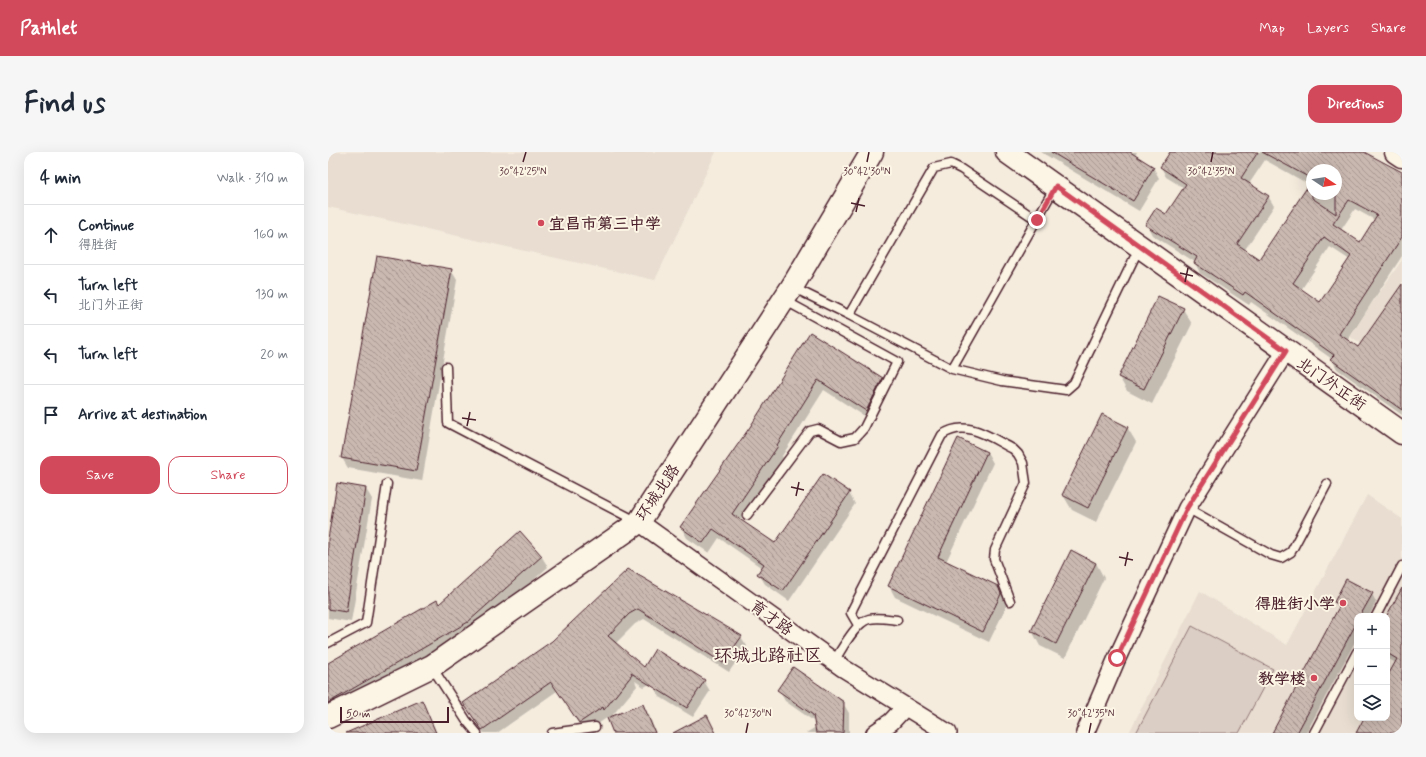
<!DOCTYPE html>
<html lang="en">
<head>
<meta charset="utf-8">
<style>
	:root { --surface:#fff; --page:#f6f6f7; --text:#1f2937; --muted:#747a83; --line:#e0e1e3; --accent:#d1495b }
	body { margin:0; font-family:Mynerve,"LXGW WenKai TC",sans-serif; background:var(--page); color:var(--text) }
	.controls { position:absolute; right:12px; bottom:12px; display:grid; overflow:hidden; border-radius:8px; box-shadow:0 4px 16px #0002 }
	.controls button { width:36px; height:36px; display:grid; place-items:center; padding:0; border:0; border-bottom:1px solid var(--line); background:var(--surface); color:var(--text); font:20px sans-serif }
	.compass { position:absolute; left:978px; top:12px; width:36px; height:36px; border-radius:50%; background:var(--surface); box-shadow:0 4px 16px #0002; rotate:102deg }
	.scale { position:absolute; left:12px; bottom:10px; width:109px; box-sizing:border-box; padding-left:4px; border:2px solid #4a1f2b; border-top:0; font-size:11px; line-height:14px; white-space:nowrap; color:#4a1f2b; -webkit-text-stroke:3px #fcf5e5; paint-order:stroke }
	.stop { position:absolute; width:12px; height:12px; margin:-9px; border:3px solid #d1495b; border-radius:50%; background:#fff }
	.stop.end { background:#d1495b; border-color:#fff; box-shadow:0 1px 4px #0008 }
	.list { margin:0; padding:0; list-style:none }
	h2 { display:flex; justify-content:space-between; align-items:center; height:52px; margin:0; padding:0 16px; font-size:17px }
	h2 small { font-size:13px; font-weight:400; color:var(--muted) }
	.list li { display:grid; grid-template-columns:26px 1fr auto; gap:12px; align-items:center; box-sizing:border-box; height:60px; padding:0 16px; border-top:1px solid var(--line) }
	.list b { display:block; font-size:15px; white-space:nowrap }
	.list p { margin:0; font-size:13px; white-space:nowrap; color:var(--muted) }
	.list em { font-size:13px; font-style:normal; color:var(--muted) }
	.actions { display:flex; gap:8px; padding:12px 16px }
	.actions a { flex:1; padding:9px 0; border:1px solid var(--accent); border-radius:12px; text-align:center; font-size:14px; color:var(--accent) }
	.actions .main { background:var(--accent); color:#fff }
	.icon { flex:none; width:22px; height:22px; fill:none; stroke:currentColor; stroke-width:2; stroke-linecap:round; stroke-linejoin:round }
	.map { position:relative; flex:none; width:1074px; height:581px; overflow:hidden; border-radius:12px }
	header { display:flex; align-items:center; gap:24px; box-sizing:border-box; height:56px; padding:0 20px; background:var(--accent); color:#fff }
	header strong { font-size:19px }
	nav { display:flex; gap:22px; margin-inline-start:auto; font-size:14px }
	.intro { display:flex; align-items:center; justify-content:space-between; box-sizing:border-box; height:96px; padding:0 24px }
	h1 { margin:0; font-size:28px }
	.button { padding:10px 18px; border-radius:12px; background:var(--accent); color:#fff; font-size:14px; font-weight:700 }
	main { display:flex; gap:24px; padding:0 24px }
	aside { flex:1; background:var(--surface); border-radius:12px; box-shadow:0 4px 16px #0002 }
	.map>svg:first-child { display:block }
	.built { fill:#e8ddd0; fill-rule:evenodd }
	.pitch { fill:#dbcec4; stroke:#927678 }
	.shadow { fill:#0003; fill-rule:evenodd }
	.building { fill:url(#building-back-hatch); stroke:#4a1f2b; fill-rule:evenodd }
	.lines { fill:none; stroke-linecap:round; stroke-linejoin:round }
	.lane-casing { stroke:#4a1f2b; stroke-width:11 }
	.street-casing { stroke:#4a1f2b; stroke-width:20 }
	.secondary-casing { stroke:#4a1f2b; stroke-width:25 }
	.primary-casing { stroke:#4a1f2b; stroke-width:25 }
	.lane { stroke:#fcf5e5; stroke-width:8 }
	.street { stroke:#fcf5e5; stroke-width:17 }
	.secondary { stroke:#fcf5e5; stroke-width:22 }
	.primary { stroke:#fcf5e5; stroke-width:22 }
	.route { stroke:#d1495b; stroke-width:5 }
	.ticks { fill:none; stroke:#4a1f2b; stroke-width:1.5 }
	.poi-dot { fill:#d1495b; stroke:#fcf5e5; stroke-width:1.5 }
	.labels { text-anchor:middle; stroke-width:4; stroke-linejoin:round; paint-order:stroke }
	.poi-label { font-size:16px; font-weight:bold; fill:#4a1f2b; stroke:#fcf5e5; text-anchor:end }
	.street-label { font-size:16px; fill:#4a1f2b; stroke:#fcf5e5 }
	.quarter-label { font-size:18px; fill:#4a1f2b; stroke:#fcf5e5 }
	.ticks-label { font-size:10px; text-anchor:middle; fill:#4a1f2b; stroke:#fcf5e5; stroke-width:4; stroke-linejoin:round; paint-order:stroke }
</style>
</head>
<body>
<header>
<strong>Pathlet</strong>
<nav><a>Map</a><a>Layers</a><a>Share</a></nav>
</header>
<div class="intro"><h1>Find us</h1><a class="button">Directions</a></div>
<main>
<aside>
<h2>4 min<small>Walk · 310 m</small></h2>
<ul class="list">
<li><svg class="icon" aria-label="ahead" viewBox="0 0 24 24"><path d="M12 20V5M6 11l6-6 6 6"/></svg><div><b>Continue</b><p>得胜街</p></div><em>160 m</em></li>
<li><svg class="icon" aria-label="left" viewBox="0 0 24 24"><path d="M17 20v-9H6M10 6l-5 5 5 5"/></svg><div><b>Turn left</b><p>北门外正街</p></div><em>130 m</em></li>
<li><svg class="icon" aria-label="left" viewBox="0 0 24 24"><path d="M17 20v-9H6M10 6l-5 5 5 5"/></svg><div><b>Turn left</b></div><em>20 m</em></li>
<li><svg class="icon" aria-label="arrive" viewBox="0 0 24 24"><path d="M6 21V4h12l-3 4 3 4H6"/></svg><div><b>Arrive at destination</b></div></li>
</ul>
<div class="actions"><a class="main">Save</a><a>Share</a></div>
</aside>
<div class="map">
<svg width="1074" height="581" viewBox="0 0 1074 581">
	<defs>
		<pattern id="building-back-hatch" width="6" height="6" patternUnits="userSpaceOnUse"><rect width="6" height="6" fill="#cab9b1"/><path d="M-1 5l2 2M0 0l6 6M5-1l2 2" fill="none" stroke="#a69690"/></pattern>
	</defs>
	<rect width="100%" height="100%" fill="#f5ecde"/>
	<filter id="ink" filterUnits="userSpaceOnUse"><feTurbulence type="fractalNoise" baseFrequency=".025" numOctaves="2"/><feDisplacementMap in="SourceGraphic" scale="8" xChannelSelector="R" yChannelSelector="G"/><feConvolveMatrix kernelMatrix="1 2 1 2 8 2 1 2 1" color-interpolation-filters="sRGB"/></filter>
	<g filter="url(#ink)">
		<path class="built" d="M0,0H388L327,128L0,55Z
			M1074,108V221L1021,184Z
			M1039,343L1074,367V581H801L872,439L959,493ZM1029,464H1059V566H1029Z"/>
		<path class="pitch" d="M864,474L945,517L911,581H808Z"/>
		<path class="shadow" d="M713,0H809L807,4L825,15L831,26L811,59Z
			M843,0H1034L1074,21V104L1019,189L1030,197L1074,134V263L1009,217L1004,207L923,150L921,153L872,121L867,111V110L824,83L819,73L838,63L856,36L838,25L833,15ZM937,8L982,33L931,108L916,99L946,54L940,44L921,32ZM984,18H1008V42H984ZM1027,57L1047,68L1033,91L1013,78ZM1002,95L1022,108L992,152L973,138Z
			M123,118L129,128L94,329L20,316L14,306Z
			M855,157L864,172L824,252L799,239L791,225Z
			M483,182L554,227L560,238L544,269L496,238L454,304L455,306L412,368L448,393L521,341L527,352L461,449L437,432L431,422L434,416L391,386L381,401L359,386L353,375L423,275Z
			M799,275L808,290L768,370L744,358L735,343Z
			M630,287L659,300L665,311L618,410L670,435L676,445L679,453L661,490L567,445L561,434Z
			M38,337L44,347L23,470L0,466V393Z
			M192,380L214,405L220,415L146,481L0,557V512L110,453Z
			M768,411L776,426L737,506L712,494L704,479Z
			M300,418L413,485L419,494L401,520L316,467L307,472L287,492L316,516L376,529L382,539L365,565L332,545L324,531L316,535L307,529L309,534L283,565L315,553L321,563L328,581H286L280,565L258,580L229,539L169,581H156L142,561L225,490Z
			M1074,438V581H1029L1037,566H1059V527L1068,511L1059,506V465Z
			M1044,442L1048,450L1041,464H1029V486L978,581H945L1011,457L1007,450Z
			M451,538L515,551L521,561V581H478L488,575L487,570L457,549Z
			M94,549L109,581H20Z"/>
		<path class="building" d="M723,0H802L826,15L805,49Z
			M842,0H930L913,26L941,44L909,92L931,107L984,28V46L1008,62V18H984V27L934,0H1036L1074,20V85L1011,182L1030,195L1074,132V258L1002,207L1006,203L917,140L915,143L866,111L869,105L817,73L828,56L838,62L858,32L832,15ZM1021,48L1049,63L1032,90L1005,72ZM996,85L1023,104L992,150L965,131Z
			M49,104L124,117L88,319L13,306Z
			M830,144L856,156L816,237L790,225Z
			M482,180L555,226L538,259L490,228L449,293L450,294L404,362L447,391L495,322L522,340L455,439L429,422L436,412L385,377L375,391L352,375L422,275Z
			M774,262L800,275L760,356L734,343Z
			M630,286L659,300L610,405L670,434L673,442L655,480L560,434Z
			M9,331L38,336L18,460L0,457V387Z
			M192,379L214,404L140,470L0,551V511L109,448L111,452Z
			M743,398L768,411L728,492L703,479Z
			M300,417L414,484L395,511L310,457L301,462L280,484L316,515L327,497L377,528L359,556L303,521L304,523L276,558L275,555L251,571L223,530L154,578L135,551L224,489Z
			M1018,427L1045,441L1032,464H1029V470L969,581H944L1012,453L1006,450Z
			M1074,436V581H1028L1036,566H1059V525L1069,507L1059,501V463Z
			M465,515L516,550L515,581H488L485,563L449,538Z
			M94,548L108,581H18Z
			M315,552L327,581H285L279,566Z
			M379,563L388,581H345Z"/>
		<g class="lines">
			<defs>
				<path id="lane" d="M464,135L521,163L624,217L674,229L738,238L746,231L811,96
					M521,163L606,16L623,12L633,17L709,68
					M118,215L120,271L308,369
					M624,217L727,35
					M859,356L943,403L953,406L963,400L999,332
					M419,363L482,279L490,277L513,289L527,286L536,276L569,210L456,148
					M1048,464L1074,414
					M530,473L523,461L525,456L614,283C638,266 663,286 685,297L690,302L695,311L698,331L667,398L666,407L682,449
					M0,491L38,471L59,332
					M506,509C514,497 528,470 541,467C550,465 560,467 569,468
					M104,515L138,568L149,581
					M224,581L267,575
					M986,581L1029,500"/>
				<path id="street" d="M311,370L515,516L620,581
					M547,581L563,570L577,555
					M757,581L789,506L859,356L958,199"/>
				<path id="secondary" d="M679,0L1074,281
					M0,565L104,514L311,370L464,135L544,0"/>
				<path id="primary" d="M1068,0L1074,4"/>
			</defs>
			<use href="#lane" class="lane-casing"/>
			<use href="#street" class="street-casing"/>
			<use href="#secondary" class="secondary-casing"/>
			<use href="#primary" class="primary-casing"/>
			<use href="#lane" class="lane"/>
			<use href="#street" class="street"/>
			<use href="#secondary" class="secondary"/>
			<use href="#primary" class="primary"/>
		</g>
	</g>
	<g class="lines" filter="url(#ink)">
		<path class="route" d="M709,68L728,34L958,199L859,356L789,506"/>
	</g>
	<path class="ticks" d="M195,10L198,0M539,10L541,0M883,10L885,0M523,51L537,54M528,60L531,46M852,121L865,124M857,130L860,116M134,266L148,268M139,274L142,260M463,335L476,338M468,344L471,330M791,405L805,408M797,414L800,400M418,581L420,571M761,581L763,571"/>
	<g class="poi-dot">
		<circle cx="213" cy="71" r="4"/>
		<circle cx="1015" cy="451" r="4"/>
		<circle cx="986" cy="526" r="4"/>
	</g>
	<g class="labels">
		<g class="poi-label">
			<text x="221" y="77" text-anchor="start">宜昌市第三中学</text>
			<text x="1007" y="457">得胜街小学</text>
			<text x="978" y="532">教学楼</text>
		</g>
		<g class="street-label">
			<text transform="translate(1004 231) rotate(35)" y="6">北门外正街</text>
			<text transform="translate(329 340) rotate(-56)" y="6">环城北路</text>
			<text transform="translate(444 465) rotate(36)" y="6">育才路</text>
		</g>
		<g class="quarter-label">
			<text x="440" y="509">环城北路社区</text>
		</g>
	</g>
	<g class="ticks-label">
		<text x="195" y="23">30°42'25"N</text>
		<text x="539" y="23">30°42'30"N</text>
		<text x="883" y="23">30°42'35"N</text>
		<text x="420" y="565">30°42'30"N</text>
		<text x="763" y="565">30°42'35"N</text>
	</g>
</svg>
<div class="controls">
<button>+</button>
<button>−</button>
<button><svg class="icon" aria-label="layers" viewBox="0 0 24 24"><path d="M12 4l9 5-9 5-9-5zM3 14l9 5 9-5"/></svg></button>
</div>
<svg class="compass" viewBox="-18 -18 36 36"><path d="M0-13l5 13h-10z" fill="#e53935"/><path d="M0 13l5-13h-10z" fill="#747a83"/></svg>
<div class="scale">50 m</div>
<div class="stop" style="left:789px;top:506px"></div>
<div class="stop end" style="left:709px;top:68px"></div>
</div>
</main>
</body>
</html>
